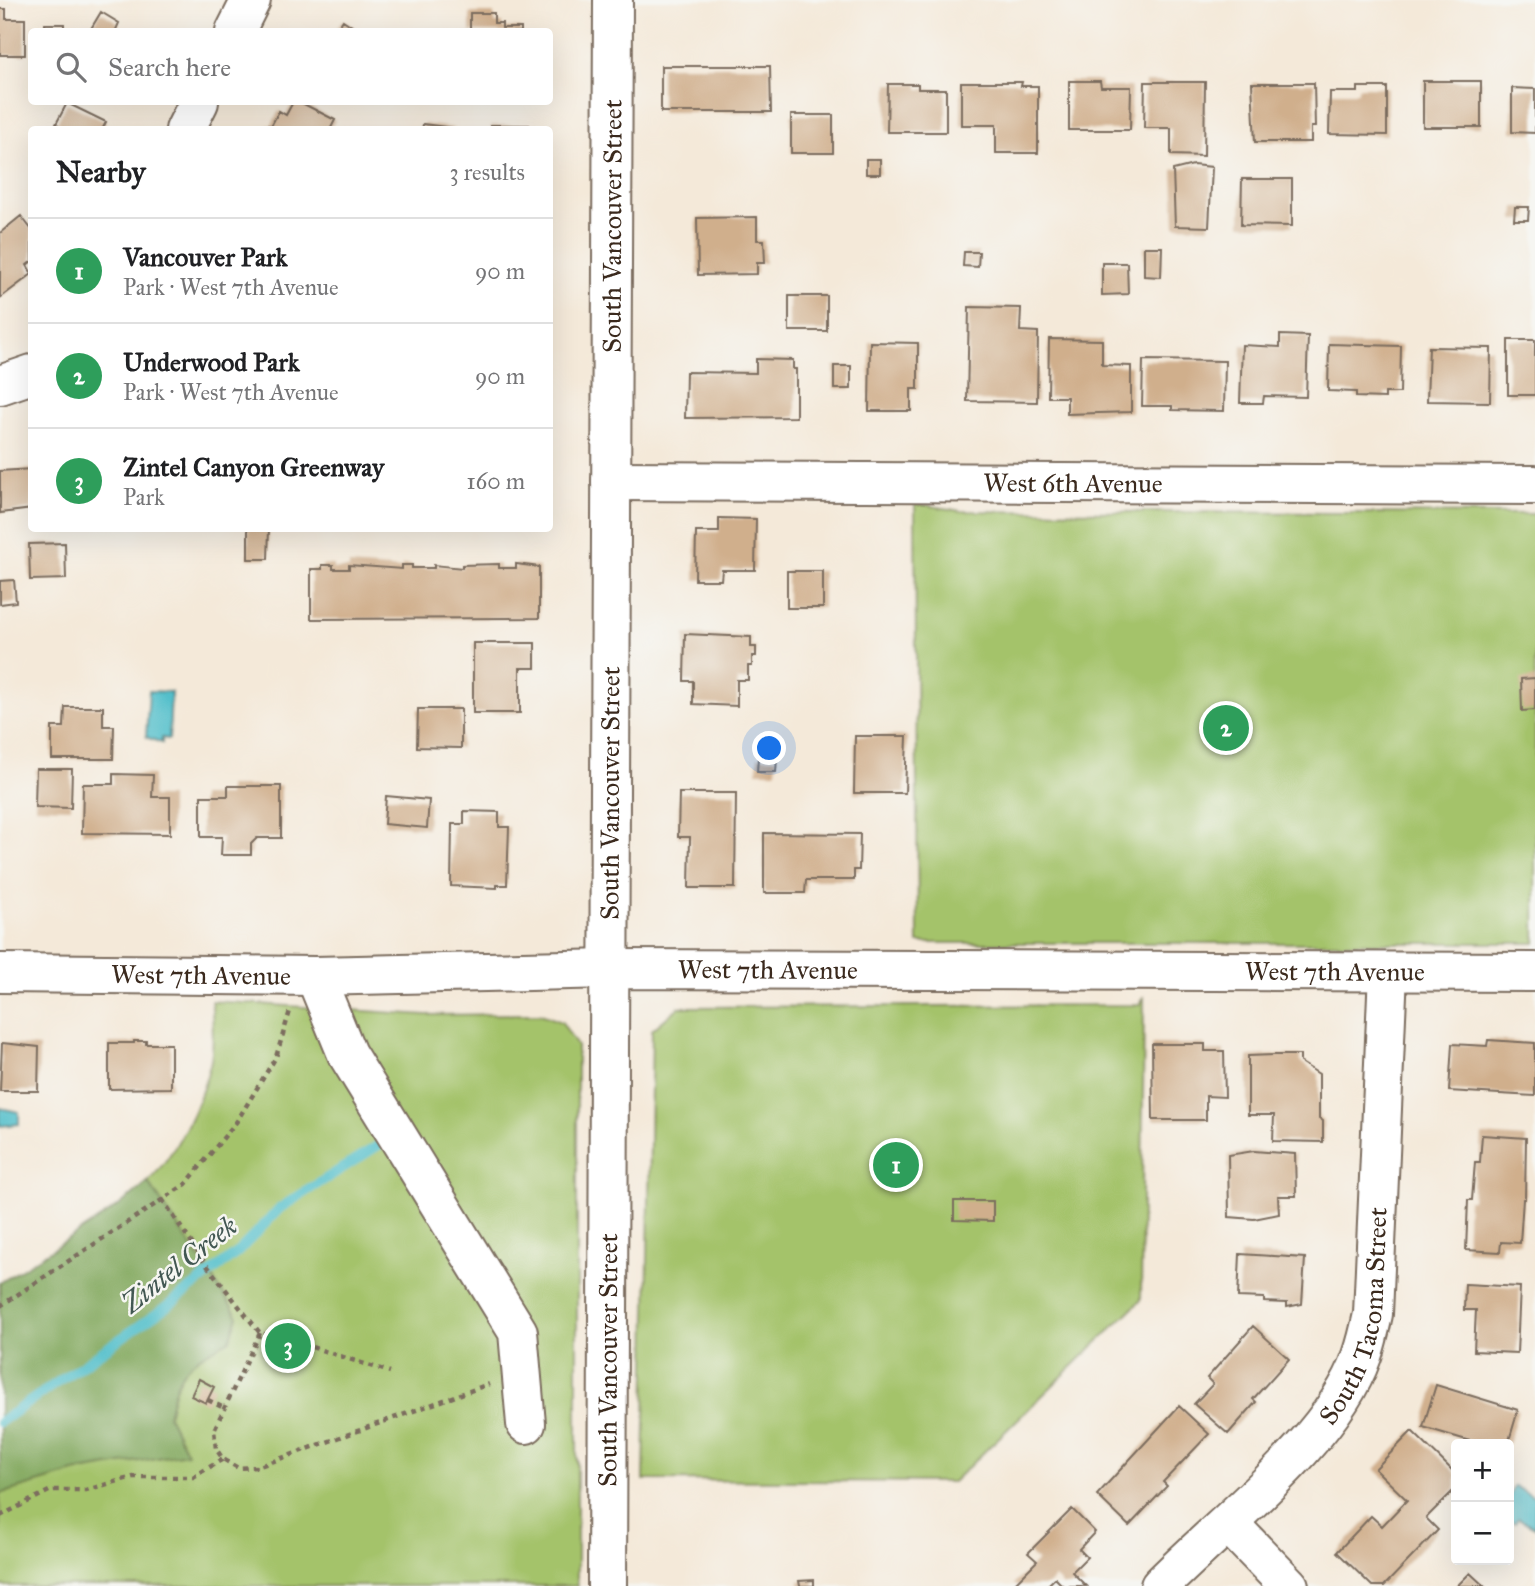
<!DOCTYPE html>
<html lang="en">
<head>
<meta charset="utf-8">
<style>
	:root { --surface:#fff; --page:#f6f6f6; --text:#202124; --muted:#757577; --line:#e0e0e0; --accent:#0f766e }
	body { margin:0; font-family:"IM FELL Great Primer",serif; background:var(--page); color:var(--text) }
	.controls { position:absolute; right:21px; bottom:21px; display:grid; overflow:hidden; border-radius:7px; box-shadow:0 7px 28px #0002 }
	.controls button { width:63px; height:63px; display:grid; place-items:center; padding:0; border:0; border-bottom:2px solid var(--line); background:var(--surface); color:var(--text); font:35px sans-serif }
	.you { position:absolute; left:770px; top:749px; width:24px; height:24px; margin:-18px; border:5px solid #fff; border-radius:50%; background:#1a73e8; box-shadow:0 0 0 10px #1a73e833 }
	.badge { display:grid; place-items:center; width:46px; height:46px; border-radius:50%; background:var(--accent); color:#fff; font-size:23px; font-weight:700 }
	.pin { position:absolute; translate:-50% -50%; border:4px solid #fff; box-shadow:0 2px 7px #0006 }
	.list { margin:0; padding:0; list-style:none }
	h2 { display:flex; justify-content:space-between; align-items:center; height:91px; margin:0; padding:0 28px; font-size:30px }
	h2 small { font-size:23px; font-weight:400; color:var(--muted) }
	.list li { display:grid; grid-template-columns:46px 1fr auto; gap:21px; align-items:center; box-sizing:border-box; height:105px; padding:0 28px; border-top:2px solid var(--line) }
	.list b { display:block; font-size:26px; white-space:nowrap }
	.list p { margin:0; font-size:23px; white-space:nowrap; color:var(--muted) }
	.list em { font-size:23px; font-style:normal; color:var(--muted) }
	.icon { flex:none; width:38px; height:38px; fill:none; stroke:currentColor; stroke-width:2; stroke-linecap:round; stroke-linejoin:round }
	.map { position:relative; flex:none; width:1535px; height:1586px; overflow:hidden }
	.search { position:absolute; background:var(--surface); box-shadow:0 7px 28px #0002; left:28px; top:28px; width:525px; height:77px; display:flex; align-items:center; gap:18px; box-sizing:border-box; padding:0 24px; border-radius:7px; color:var(--muted); font-size:26px }
	.panel { position:absolute; background:var(--surface); box-shadow:0 7px 28px #0002; left:28px; top:126px; width:525px; height:406px; border-radius:7px }
	.map>svg:first-child { display:block }
	.green { fill:#a4c36b; stroke:#707644; stroke-width:2 }
	.forest { fill:#83a95f; stroke:#5f6a3e; stroke-width:2 }
	.water { fill:#52bfcb; stroke:#467474; stroke-width:2 }
	.lines { fill:none; stroke-linecap:round; stroke-linejoin:round }
	.stream { stroke:#52bfcb; stroke-width:10 }
	.building { fill:#d0af8c }
	.minor-casing { stroke:#7c6d5f; stroke-width:42 }
	.path { stroke:#7c6d5f; stroke-width:4.5; stroke-dasharray:5 5; stroke-linecap:butt }
	.minor { stroke:#fff; stroke-width:38 }
	.labels { text-anchor:middle; stroke-width:5; stroke-linejoin:round; paint-order:stroke }
	.street-label { font-size:26px; fill:#3b2a1e; stroke:#f6f6f2 }
	.water-label { font-size:28px; font-style:italic; fill:#425752; stroke:#f6f6f2 }
</style>
</head>
<body>
<div class="map">
<svg width="1535" height="1586" viewBox="0 0 1535 1586">
	<rect width="100%" height="100%" fill="#f6f6f2"/>
	<filter id="ink" filterUnits="userSpaceOnUse"><feTurbulence type="fractalNoise" baseFrequency=".0143" numOctaves="2"/><feDisplacementMap in="SourceGraphic" scale="14" xChannelSelector="R" yChannelSelector="G"/><feConvolveMatrix kernelMatrix="1 2 1 2 8 2 1 2 1" color-interpolation-filters="sRGB"/></filter>
	<filter id="wash" filterUnits="userSpaceOnUse"><feTurbulence type="fractalNoise" baseFrequency=".00686" numOctaves="4" result="noise"/><feDisplacementMap in="SourceGraphic" scale="28" xChannelSelector="R" yChannelSelector="G"/><feGaussianBlur stdDeviation="1.57" result="paint"/><feColorMatrix in="noise" values="0 0 0 0 0 0 0 0 0 0 0 0 0 0 0 0 0 1.4 0 .05"/><feComposite in="paint" operator="in"/></filter>
	<g filter="url(#wash)">
		<rect width="100%" height="100%" fill="#f4e9d9"/>
		<path class="green" d="M915,503L961,511L1535,514V943H918Z
			M1144,996L1141,1300L953,1482L644,1480L652,1030L679,1007L1140,1005Z
			M212,1001L426,1015L541,1014L562,1022L577,1046V1586H0V1283C47,1253 108,1222 147,1183C176,1154 200,1105 210,1065C215,1045 212,1021 212,1001Z"/>
		<path class="forest" d="M148,1182L238,1316L230,1340C186,1364 179,1365 168,1416L187,1453L74,1472L0,1494V1283L116,1208Z"/>
		<path class="water" d="M149,691L171,692L169,739L162,738V743L146,737Z
			M0,1108L19,1112V1124L0,1126Z
			M1514,1486L1535,1497V1527L1518,1518L1515,1523L1509,1520V1497Z"/>
		<g class="lines">
			<path class="stream" d="M0,1422L169,1305L237,1253L280,1208L385,1141"/>
		</g>
		<g id="blocks">
			<path class="building" d="M0,9H6V19H25V55H0Z
				M101,12L119,23L115,32H89Z
				M470,13H494V23H502V28H521V32H470Z
				M343,20L355,28L363,32H335Z
				M45,24H64V32H45Z
				M661,66H770L771,112H661Z
				M1069,81H1100L1101,87H1131L1130,130H1069Z
				M1423,81H1481V127H1423Z
				M961,82H1022L1021,86H1038V153H996V125H961Z
				M1145,82H1205L1204,156L1171,155V128H1144Z
				M1252,83H1314L1315,127H1311V142H1255Z
				M888,84H918V89H946V132H887Z
				M1358,87H1387V135L1329,134L1330,92H1358Z
				M1512,88L1535,89V133L1512,132Z
				M293,102H300L335,120L330,130H266L268,125L271,126L279,111L286,115Z
				M67,103L106,122L102,130H63L56,124Z
				M791,115H833V153H791Z
				M423,124L454,128L453,130H422Z
				M491,125H529V130H491Z
				M866,159H880V174H866Z
				M1193,165L1212,167L1209,227L1175,226L1173,170Z
				M1242,179H1292V226L1241,225Z
				M1515,207H1529L1528,220H1514Z
				M21,216L32,230V261L27,265L32,274L0,298V233Z
				M757,217V240H764L765,263H757V274L698,275L697,218Z
				M1144,247H1162L1161,277L1144,276Z
				M964,252H979L978,267L963,266Z
				M1102,263H1127L1128,294L1102,295Z
				M789,296H827V331H789Z
				M969,307L1021,308L1020,331L1038,332L1037,402L967,401Z
				M1280,335L1308,336L1306,397L1264,396L1263,403H1240L1242,345L1280,347Z
				M1049,339L1102,340V365L1131,366V412L1067,414V397H1048Z
				M1508,340H1535V395H1508Z
				M870,342L918,343V389H911V411H869Z
				M1329,344L1401,346L1400,393H1385V398L1356,397V392L1328,391Z
				M1429,347L1491,348L1490,402L1427,401Z
				M756,359L793,360V369H796V417L685,418L686,372L756,373Z
				M1143,360L1225,361L1224,411L1172,410V406H1142Z
				M834,366H851V389H834Z
				M32,469V509L0,513V471Z
				M719,518L756,519L755,570H722L721,580H695L696,532H719Z
				M248,528H269L268,559H248Z
				M65,543L66,579L30,580L29,544Z
				M499,564V568H516V564L539,567V618L311,619V569H322V565H333V569H349V565L402,569V565H412V568H434V565L462,568V565Z
				M787,571H823V608H787Z
				M14,580L16,602L0,604V581Z
				M685,634L751,637V647H756V656H752V666H748V680H737V706L693,704V681H684Z
				M473,643H535V668H520V713H473Z
				M1535,678V710L1522,711L1521,679Z
				M65,707H103V726H114L113,759H52V727H64Z
				M418,709H461V748L417,747Z
				M855,736H907L905,793H854Z
				M758,757L777,758L776,772H757Z
				M36,769H72L71,808L35,807Z
				M113,774L153,775L152,797H170V834L82,833L83,784H113Z
				M228,786H281V838H257L251,844V855H221L222,837H201V796H228Z
				M679,793H736L735,888H689L690,837H678Z
				M386,796L429,800L427,828L384,824Z
				M464,811L499,812V827H509L507,885H497V888L451,886L452,824H464Z
				M764,833L860,834L859,870H854V880H806L805,893H764Z
				M1488,1040L1535,1043V1096L1449,1091L1452,1044L1487,1046Z
				M134,1041H146V1044H171V1088L109,1089V1043H134Z
				M2,1043L39,1047L38,1091H0Z
				M1152,1044H1205V1051H1224L1225,1097L1206,1096V1120H1153Z
				M1274,1055H1300V1062L1319,1074V1118L1323,1121V1142L1273,1141L1274,1115H1248V1056Z
				M1482,1135L1526,1138L1525,1199H1523L1520,1243L1501,1242L1500,1252L1466,1250L1468,1200H1472L1475,1162H1480Z
				M1254,1151L1295,1154L1296,1196H1278L1279,1214L1254,1219L1229,1217L1228,1155Z
				M954,1201H993V1221L954,1220Z
				M1240,1254L1305,1258L1302,1304L1287,1307V1303L1264,1302V1298L1238,1297Z
				M1465,1284L1520,1287L1517,1353L1474,1351L1476,1310H1464Z
				M1253,1326L1289,1359L1253,1399L1256,1402L1228,1434L1194,1404L1213,1384L1207,1378Z
				M199,1379L214,1387L206,1403L191,1396Z
				M1436,1385L1518,1410L1508,1444H1480L1423,1427Z
				M1179,1406L1209,1434L1163,1482L1167,1486L1129,1526L1097,1495Z
				M1412,1431L1456,1474V1488L1426,1518L1438,1530L1384,1586H1372L1337,1552L1371,1516L1382,1526L1407,1500L1375,1469Z
				M1072,1509L1095,1532L1079,1549L1087,1557L1072,1572L1086,1586H1063L1055,1578L1047,1586H1016L1014,1584L1037,1561L1028,1553Z
				M1470,1573L1484,1586H1457Z
				M814,1580V1586H800L799,1581Z"/>
		</g>
	</g>
	<g filter="url(#ink)">
		<use href="#blocks" fill-opacity="0" stroke="#7c6d5f" stroke-width="2"/>
		<g class="lines">
			<defs>
				<g id="minor">
					<path d="M235,32L251,0"/>
					<path d="M185,130L199,102"/>
					<path d="M0,385L32,374"/>
					<path id="s1" d="M611,481L1535,485"/>
					<path id="s2" d="M0,973L315,976L611,969L1535,972"/>
					<path d="M315,976L347,1054L518,1332L526,1424"/>
					<path d="M1228,1523L1289,1586"/>
					<path id="s3" d="M607,1586L613,0"/>
					<path id="s4" d="M1160,1586C1222,1523 1333,1440 1362,1356C1367,1342 1370,1328 1373,1314L1388,972"/>
				</g>
			</defs>
			<use href="#minor" class="minor-casing"/>
			<path class="path" d="M162,1199L205,1263L260,1333L293,1341L390,1372
				M0,1306L186,1184L237,1121L276,1057L290,1011
				M260,1333L214,1430L216,1449L223,1459L238,1468L257,1467L489,1384
				M208,1400L224,1408
				M0,1516L51,1490H86L133,1477H193L223,1459"/>
			<use href="#minor" class="minor"/>
		</g>
	</g>
	<g class="labels">
		<g class="street-label">
			<text dy="9" stroke="none"><textPath href="#s3" startOffset="1360">South Vancouver Street</textPath></text>
			<text dy="9" stroke="none"><textPath href="#s1" startOffset="462">West 6th Avenue</textPath></text>
			<text dy="9" stroke="none"><textPath href="#s3" startOffset="793">South Vancouver Street</textPath></text>
			<text dy="9" stroke="none"><textPath href="#s2" startOffset="768">West 7th Avenue</textPath></text>
			<text dy="9" stroke="none"><textPath href="#s2" startOffset="1335">West 7th Avenue</textPath></text>
			<text dy="9" stroke="none"><textPath href="#s2" startOffset="201">West 7th Avenue</textPath></text>
			<text dy="9" stroke="none"><textPath href="#s4" startOffset="346">South Tacoma Street</textPath></text>
			<text dy="9" stroke="none"><textPath href="#s3" startOffset="226">South Vancouver Street</textPath></text>
		</g>
		<g class="water-label">
			<text transform="translate(179 1264) rotate(-38)" y="10">Zintel Creek</text>
		</g>
	</g>
</svg>
<div class="controls">
<button>+</button>
<button>−</button>
</div>
<div class="you"></div>
<div class="pin badge" style="left:896px;top:1165px;background:#2e9e5b">1</div>
<div class="pin badge" style="left:1226px;top:728px;background:#2e9e5b">2</div>
<div class="pin badge" style="left:288px;top:1346px;background:#2e9e5b">3</div>
<div class="search"><svg class="icon" aria-label="search" viewBox="0 0 24 24"><circle cx="10" cy="10" r="6"/><path d="M15 15l6 6"/></svg>Search here</div>
<section class="panel">
<h2>Nearby<small>3 results</small></h2>
<ul class="list">
<li><span class="badge" style="background:#2e9e5b">1</span><div><b>Vancouver Park</b><p>Park · West 7th Avenue</p></div><em>90 m</em></li>
<li><span class="badge" style="background:#2e9e5b">2</span><div><b>Underwood Park</b><p>Park · West 7th Avenue</p></div><em>90 m</em></li>
<li><span class="badge" style="background:#2e9e5b">3</span><div><b>Zintel Canyon Greenway</b><p>Park</p></div><em>160 m</em></li>
</ul>
</section>
</div>
</body>
</html>
